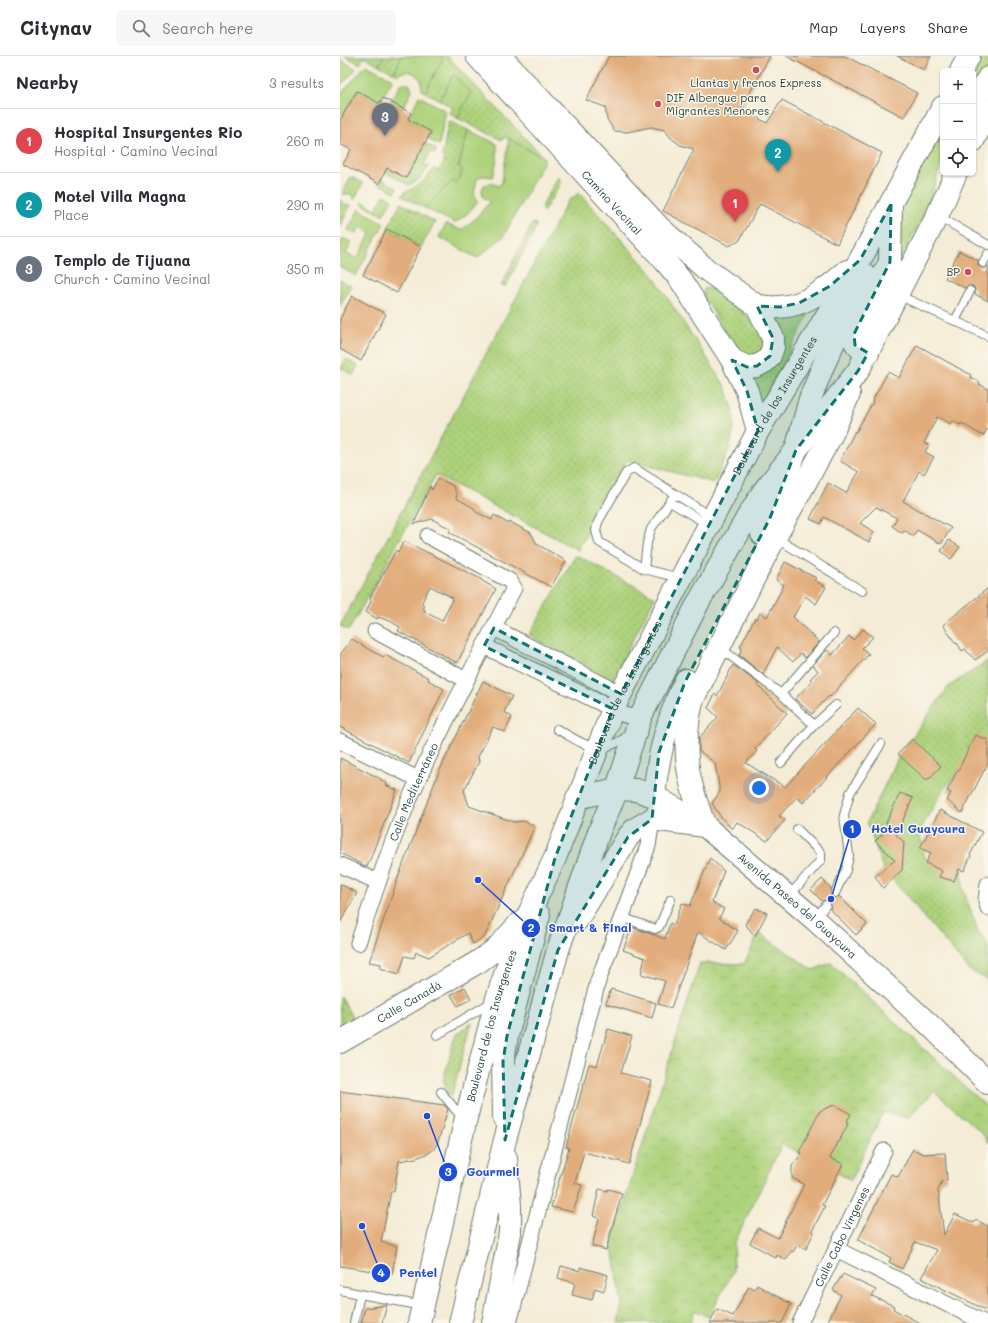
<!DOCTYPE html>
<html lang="en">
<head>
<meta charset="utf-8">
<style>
	:root { --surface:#fff; --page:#f7f7f7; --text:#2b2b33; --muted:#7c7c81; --line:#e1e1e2; --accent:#ea580c }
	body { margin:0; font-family:Mali,sans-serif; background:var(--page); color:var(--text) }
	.controls { position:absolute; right:12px; top:12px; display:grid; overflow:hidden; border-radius:6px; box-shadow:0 1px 3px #0004 }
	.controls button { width:36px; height:36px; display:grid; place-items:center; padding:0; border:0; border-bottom:1px solid var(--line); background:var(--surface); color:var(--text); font:20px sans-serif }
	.you { position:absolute; left:419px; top:732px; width:14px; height:14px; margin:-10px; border:3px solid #fff; border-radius:50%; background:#1a73e8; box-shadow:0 0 0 6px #1a73e833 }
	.badge { display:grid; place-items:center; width:26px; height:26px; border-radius:50%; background:var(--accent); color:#fff; font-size:13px; font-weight:700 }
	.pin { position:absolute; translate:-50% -33px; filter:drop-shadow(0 1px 2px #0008) }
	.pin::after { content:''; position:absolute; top:21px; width:14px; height:12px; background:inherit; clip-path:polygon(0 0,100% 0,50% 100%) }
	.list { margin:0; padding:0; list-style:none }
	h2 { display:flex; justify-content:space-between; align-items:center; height:52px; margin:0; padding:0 16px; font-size:17px }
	h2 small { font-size:13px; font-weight:400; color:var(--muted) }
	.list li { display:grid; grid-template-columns:26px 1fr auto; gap:12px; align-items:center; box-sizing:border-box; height:64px; padding:0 16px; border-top:1px solid var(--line) }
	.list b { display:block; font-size:15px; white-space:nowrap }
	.list p { margin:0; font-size:13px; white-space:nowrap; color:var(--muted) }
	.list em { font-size:13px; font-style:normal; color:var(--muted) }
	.icon { flex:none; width:22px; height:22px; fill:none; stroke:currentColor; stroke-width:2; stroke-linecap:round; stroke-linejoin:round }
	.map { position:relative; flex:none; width:648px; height:1267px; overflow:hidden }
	header { display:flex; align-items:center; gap:24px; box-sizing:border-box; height:56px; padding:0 20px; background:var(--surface); border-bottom:1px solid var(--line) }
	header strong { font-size:19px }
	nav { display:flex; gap:22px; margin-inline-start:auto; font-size:14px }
	.search { width:280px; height:36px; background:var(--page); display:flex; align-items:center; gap:10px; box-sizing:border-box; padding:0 14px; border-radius:6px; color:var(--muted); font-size:15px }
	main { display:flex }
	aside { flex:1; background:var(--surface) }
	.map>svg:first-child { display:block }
	.grass { fill:url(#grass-dots); stroke:#668858 }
	.park { fill:url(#park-crowns); stroke:#668858 }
	.garden { fill:#add27c; stroke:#668858 }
	.building { fill:#e2ad7b; fill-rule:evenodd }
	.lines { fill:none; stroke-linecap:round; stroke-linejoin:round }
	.lane-casing { stroke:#6a7a6d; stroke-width:10 }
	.street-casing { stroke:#6a7a6d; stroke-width:17 }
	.secondary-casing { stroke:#6a7a6d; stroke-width:24 }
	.primary-casing { stroke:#6a7a6d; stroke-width:24 }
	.lane { stroke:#fff; stroke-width:8 }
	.street { stroke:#fff; stroke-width:15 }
	.secondary { stroke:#fff; stroke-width:22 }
	.primary { stroke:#fff; stroke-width:22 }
	.marked { fill:#0f766e; fill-opacity:0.2; stroke:#0f766e; stroke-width:3; stroke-dasharray:8 5; stroke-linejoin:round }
	.poi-dot { fill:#d1495b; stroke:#fbf7ec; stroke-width:1.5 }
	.labels { text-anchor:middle; stroke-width:3; stroke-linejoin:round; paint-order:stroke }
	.poi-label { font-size:11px; fill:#1f3d34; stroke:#fbf7ec }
	.street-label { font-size:11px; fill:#1f3d34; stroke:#fbf7ec }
	.leader { fill:none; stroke:#1d4ed8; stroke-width:1.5 }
	.callout-dot { fill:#1d4ed8; stroke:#fbf7ec; stroke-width:1.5 }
	.mark-label { font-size:12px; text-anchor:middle; font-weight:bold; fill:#fff }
	.callout-label { font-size:12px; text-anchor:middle; font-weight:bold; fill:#1d4ed8; stroke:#fbf7ec; stroke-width:3; stroke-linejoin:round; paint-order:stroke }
</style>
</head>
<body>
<header>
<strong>Citynav</strong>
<div class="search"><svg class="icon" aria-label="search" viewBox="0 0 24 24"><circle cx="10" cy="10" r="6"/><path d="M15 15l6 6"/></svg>Search here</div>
<nav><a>Map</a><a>Layers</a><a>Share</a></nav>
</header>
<main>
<aside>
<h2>Nearby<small>3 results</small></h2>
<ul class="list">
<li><span class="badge" style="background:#e0444e">1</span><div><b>Hospital Insurgentes Rio</b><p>Hospital · Camino Vecinal</p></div><em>260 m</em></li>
<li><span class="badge" style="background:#0f9aa8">2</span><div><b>Motel Villa Magna</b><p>Place</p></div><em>290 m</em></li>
<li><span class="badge" style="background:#6b7280">3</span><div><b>Templo de Tijuana</b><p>Church · Camino Vecinal</p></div><em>350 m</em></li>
</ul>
</aside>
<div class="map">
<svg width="648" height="1267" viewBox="0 0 648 1267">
	<defs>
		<pattern id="grass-dots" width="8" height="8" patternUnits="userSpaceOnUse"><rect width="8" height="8" fill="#add27c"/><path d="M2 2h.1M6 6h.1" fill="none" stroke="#94b56c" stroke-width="1.8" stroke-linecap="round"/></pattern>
		<pattern id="park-crowns" width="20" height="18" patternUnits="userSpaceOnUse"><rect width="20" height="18" fill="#add27c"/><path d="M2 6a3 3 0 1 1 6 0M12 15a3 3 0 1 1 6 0" fill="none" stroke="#94b56c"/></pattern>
	</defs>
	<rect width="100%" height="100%" fill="#fbf7ec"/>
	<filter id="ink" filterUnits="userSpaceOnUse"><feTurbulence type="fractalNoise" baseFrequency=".025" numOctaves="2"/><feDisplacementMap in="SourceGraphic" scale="8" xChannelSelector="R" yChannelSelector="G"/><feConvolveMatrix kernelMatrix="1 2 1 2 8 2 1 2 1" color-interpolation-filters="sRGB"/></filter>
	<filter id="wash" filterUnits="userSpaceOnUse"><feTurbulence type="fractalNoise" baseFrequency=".012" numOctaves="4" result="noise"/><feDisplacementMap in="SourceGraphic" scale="16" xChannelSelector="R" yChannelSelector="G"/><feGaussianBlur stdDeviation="0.9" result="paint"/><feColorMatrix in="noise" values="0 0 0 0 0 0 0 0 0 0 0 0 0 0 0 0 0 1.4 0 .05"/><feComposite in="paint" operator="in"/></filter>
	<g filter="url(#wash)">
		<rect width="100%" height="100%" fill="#f4ecd6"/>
		<path class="grass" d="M44,0H62L54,17L39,9Z
			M100,0H107L204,102L164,81L162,84L117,62L131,37L113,19L100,44L85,36L103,2Z
			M640,0H648V12L633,40L632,15Z
			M109,65L128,74L119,110L122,113L121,120L115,127L112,125L85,152L62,140L65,136C78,131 85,124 94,113L98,115L104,107V101L102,100Z
			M603,68V103L586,154L560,204L564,144Z
			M218,121L222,126L203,156L202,150Z
			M239,137L312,218L385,330C403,371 391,389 374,427L287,404L238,494L96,419L9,574L0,570L228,145Z
			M61,147L95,166L81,191L47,173Z
			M195,167L196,171L166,230H161L192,168Z
			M0,224L11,230L0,250Z
			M368,232L372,233L422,272L426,292L407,305L397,295L363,239L364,233Z
			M470,256L419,355L412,320L434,263Z
			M6,303L18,310L13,319L1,312Z
			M236,499L315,541L272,624L189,579Z
			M648,605V682L603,734L579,776L585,802L622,810L623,833L638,875L648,889V924L629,914L543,812L527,766L560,698L609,630Z
			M0,940L15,966L0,974Z
			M132,966L111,1041L103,1024L116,979Z"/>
		<path class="park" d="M419,877L473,914L491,907L648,1052V1087L642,1077L594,1035L568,1062L543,1056L511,1124L442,1088L394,1188L393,1216L368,1261L355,1254L350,1267H278L282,1248L272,1185L360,907L404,908Z"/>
		<path class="garden" d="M5,0H44L39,9L24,1L20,8Z
			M62,0H100L103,2L85,36L82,34L81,24C75,15 66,13 56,19L54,17Z
			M0,3L16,13L0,30Z
			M26,9L53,23L39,47L17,35L3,59L0,57V39Z
			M113,19L131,37L117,62L110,57L113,52L100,44Z
			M66,27L70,29L72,35L62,53L50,46L61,28Z
			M79,40L106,55L99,89L88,83L91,76L68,63Z
			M128,74L157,88V103L153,121L142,120L137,123L134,137L138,145L128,157L115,167L85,152L112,125L115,127L121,120L122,113L119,110Z
			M169,83L204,102V105L163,181L137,202L99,181L106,168L121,174L133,165L150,146L143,141L142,134L144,129L151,127L159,130L162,126Z
			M85,88L96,93L95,97L91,96L84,108L89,111L77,125L69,129L45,116L48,112L66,122Z
			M11,121L23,127L14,144L11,138H2Z
			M41,123L57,132L55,136L39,128Z
			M44,139L52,143L43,159L22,148L23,146L36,153Z
			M0,143L4,149H11L0,170Z
			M19,153L44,167L16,220L0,211V188L3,182L12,187L6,197L17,203L31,177L20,171L16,178L8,174Z"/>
		<g id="blocks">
			<path class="building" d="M269,0H430L401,53L427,67L442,44L542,97L497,188L420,148L399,185L389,190L323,155L354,93L340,89L330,81L325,74L311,71L287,76L274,75L267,63L265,51L246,44Z
				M446,0H505L577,37L564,61Z
				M557,0H591L584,14Z
				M17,35L39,47L43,42L71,57L68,63L91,76L66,122L47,112L39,128L3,108L11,94L0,88V64Z
				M47,173L81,191L57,237L23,219Z
				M619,195L638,204V209L641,212H645L648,210V245L635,238V234L633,230H629L625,232L605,222Z
				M12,240L46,258L21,305L0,293V263Z
				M577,289L631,319L630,321L640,326L639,328L648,333V372L643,380L621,367L620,369L613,365L611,368L597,361L584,387L589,389L585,396L594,401L584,418L579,415L563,445L611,472L601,488L577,474L573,480L564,474L562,477L552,470L557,462L536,451L520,467L534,476L529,486L484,461L481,468L470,463L488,427L506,437L519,416L500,405L515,375L516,376L533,346L532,345L548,316L559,322Z
				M98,422L113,430L117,439L116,442L134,452L136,456L152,464L154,459L169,468L170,466L191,477L197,488L226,505L211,531L109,476L111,473L92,463L74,468L90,430L92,434Z
				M609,484L620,491L611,503L601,495Z
				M64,485L141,523V524L156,533L117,607L58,575L60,571L50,565L38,561L37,563L26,556L31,545L30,542L56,494L58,496ZM90,530L113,542L102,565L85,556L82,546Z
				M445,506L476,522L474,524L486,531L476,548L465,540L453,561L479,586L465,602L461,597L453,606L437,591L423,618L399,599L402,592L400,591L415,562L417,563L420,557L427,561L444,529L436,524Z
				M648,532V595L635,604L625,593L622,595L617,587L616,588L603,569Z
				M523,573L533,581L522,592L529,598L490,641L489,640L472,658L455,643L472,625L470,623L478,615L473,609L487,594L492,599L509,580L513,584Z
				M12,583L33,596L44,601L45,599L89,622L88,624L104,633L69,707L0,671V599Z
				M393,609L418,627L417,629L447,657L415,693L417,695L406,707L445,731L518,652L536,668L463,747L457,741L439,760L445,764L427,785L397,766L392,773L380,760L372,747L380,736L375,707L359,695V682L378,661L368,652L375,638L377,640Z
				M143,625L172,640L164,656L172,661L165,676L153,671L138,701L139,706L124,734L129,750L174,766L184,765L195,770L145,880L133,888L128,877L89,901L76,896L74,902L65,900L59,918L40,912L41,908L29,906L59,819L98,718Z
				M635,679L648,684V707L622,757L607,744L611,737L607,735L617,715H618Z
				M572,683L601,710L589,723H585L558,698Z
				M0,702L41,723V724L47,727L45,729L57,734L27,811L0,797Z
				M560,737L573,742L556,779L564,786L562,814L543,832L535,820L555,804L535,785L552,770L546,767Z
				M600,754L642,776L630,799L631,800L624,815L619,813L614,825L599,821L602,815L586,807L591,797L580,792Z
				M370,802L384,815L372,846L384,853L379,862L398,875L386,894L358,876L331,952L318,948L325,925L301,918L305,902L283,894L292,871L325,883L330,867L334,869L342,847L350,850Z
				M482,823L491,832V840L495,842L499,840L527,868L516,879L490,853L491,849L490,845L486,844L482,845L471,834Z
				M0,828L17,837L0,867Z
				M416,852L427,857L415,880L405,868Z
				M125,931L131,943L118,950L111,939Z
				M271,933L316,947L312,962L266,948Z
				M268,973L292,980L281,1017L312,1025L289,1108L244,1096L235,1127L242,1129L233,1156L211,1151L229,1092L226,1091L249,1008L257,1010Z
				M0,1035L104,1049L108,1053L98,1086L94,1093L89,1097L76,1102L59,1105L54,1135H51L41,1186L57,1190L52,1218L0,1210Z
				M494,1049L511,1058L506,1067L508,1068L490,1102L503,1108L482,1149L485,1150L472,1175L474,1176L466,1193L457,1189L453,1196L451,1195L446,1204L437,1199L436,1202L410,1187L418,1172L438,1182L464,1128L452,1122V1110L462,1097L459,1096L480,1055Z
				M573,1093L583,1098L605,1097L607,1124L602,1125L598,1134L604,1179L615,1158L634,1167L636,1164L648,1170V1255L581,1222L597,1194L575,1186L562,1213L549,1206L551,1202L518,1184L551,1118L558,1121Z
				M259,1133L267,1135L268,1133L282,1137L266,1194L252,1190L259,1162L253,1160Z
				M221,1210L240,1215V1211L268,1219L264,1235L255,1232L252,1244L232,1239L235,1227L218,1222Z
				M503,1218L536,1234L532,1240L554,1250L553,1253L580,1267H487L501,1239L493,1234Z
				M417,1229L451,1248L442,1267H370L377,1253L393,1260L409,1230L415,1233Z
				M47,1249L42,1267H21L25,1252Z"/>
		</g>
	</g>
	<g filter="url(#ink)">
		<use href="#blocks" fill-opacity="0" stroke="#6a7a6d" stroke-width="1"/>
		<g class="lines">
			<defs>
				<path id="lane" d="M598,160L648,189
					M643,207L648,198
					M558,239L648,280
					M615,265L630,235
					M335,438L311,473L307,487L304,513L340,522
					M330,446L369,469
					M436,482L522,535
					M304,513L259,486L256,474L258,466L286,417L294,412L373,462
					M379,591L441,638L474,669
					M441,638L494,577
					M217,673C246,689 258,702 289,679
					M441,707L474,669L496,649
					M495,837L506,814L509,800L504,759L510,737L541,688
					M448,841L481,804V797L457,773
					M281,861L315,873L319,871L331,843
					M475,863L486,849
					M97,979L152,946
					M101,1036L123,1063
					M0,1234L20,1238
					M14,1267L20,1238L83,1250"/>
				<g id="street">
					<path d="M154,572L281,638"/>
					<path d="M35,575L126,624"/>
					<path d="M144,590L285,659L293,661L301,660"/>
					<path d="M0,685L78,723"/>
					<path d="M0,809L38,826"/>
					<path d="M648,828L646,844L648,852"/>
					<path id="s1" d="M18,887C36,833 55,773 79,722C108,657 142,595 174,532L170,525L88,480"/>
					<path d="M496,1193L645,1267"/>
					<path d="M169,1267L258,925L308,790L313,757"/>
					<path id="s2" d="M460,1267L544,1095"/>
				</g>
				<g id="secondary">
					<path id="s3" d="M137,0L325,205L340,223L392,304L407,311L417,310L426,305L430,300L433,291V282L417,250L367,214L320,172L160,0"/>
					<path id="s4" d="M237,742L277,733L296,734L314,740L365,770L474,863L592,971L648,1027"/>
					<path id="s5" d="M0,986L138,906"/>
				</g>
				<g id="primary">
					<path d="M621,15L629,0"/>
					<path d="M633,53L648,22"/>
					<path d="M633,85L648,56"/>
					<path d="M417,250C424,250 432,252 439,251C466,250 488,232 507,215"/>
					<path d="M528,297C520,292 513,289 514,278L550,206L551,151"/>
					<path d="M392,304L407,335L418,375"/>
					<path d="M422,478L437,444L456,394L470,343L483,310L525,219"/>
					<path d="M314,740C318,698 327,662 346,624"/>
					<path d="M237,864L288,781L295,773L312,763L365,770C347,724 341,694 352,645L425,500L492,378L509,338"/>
					<path d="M138,906L156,893L179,868"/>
					<path d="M164,1062L163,1005L167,980L199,859"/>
					<path id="s6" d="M79,1267L125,1066L157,942L177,883L215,802L273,653L418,375L520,204L603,51"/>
					<path d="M120,1267L165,1084L218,894L260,773L274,741L301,660L358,547L407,462L423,436L518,315L597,160L616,117"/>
					<path d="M153,1267L170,1177V1150L166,1102"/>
				</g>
			</defs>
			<use href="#lane" class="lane-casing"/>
			<use href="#street" class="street-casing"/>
			<use href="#secondary" class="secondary-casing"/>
			<use href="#primary" class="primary-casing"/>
			<use href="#lane" class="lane"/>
			<use href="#street" class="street"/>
			<use href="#secondary" class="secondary"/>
			<use href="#primary" class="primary"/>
		</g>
	</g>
	<path class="marked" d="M551,148L550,206L514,278L515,289L528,297L518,315L456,394L430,462L345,626L319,696L312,763L288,781L218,894L165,1084L163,1005L167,980L215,802L273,653L144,590L154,572L281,638L418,375L407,335L392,304L407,311L417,310L430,300L433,282L417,250L440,251L459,247L490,230L520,204Z"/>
	<g class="poi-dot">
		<circle cx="416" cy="14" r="4"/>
		<circle cx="318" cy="48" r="4"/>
		<circle cx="628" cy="216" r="4"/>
	</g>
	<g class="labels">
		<g class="poi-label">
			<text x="416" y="31">Llantas y frenos Express</text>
			<text x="326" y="46" text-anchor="start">DIF Albergue para<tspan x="326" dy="13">Migrantes Menores</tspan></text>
			<text x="620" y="220" text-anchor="end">BP</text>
		</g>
		<g class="street-label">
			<text dy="4" stroke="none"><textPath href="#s3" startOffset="199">Camino Vecinal</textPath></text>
			<text dy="4" stroke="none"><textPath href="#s6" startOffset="990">Boulevard de los Insurgentes</textPath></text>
			<text dy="4" stroke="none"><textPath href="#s6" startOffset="666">Boulevard de los Insurgentes</textPath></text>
			<text dy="4" stroke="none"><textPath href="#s1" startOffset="161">Calle Mediterráneo</textPath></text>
			<text dy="4" stroke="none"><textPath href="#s4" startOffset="260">Avenida Paseo del Guaycura</textPath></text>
			<text dy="4" stroke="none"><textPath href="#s5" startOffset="80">Calle Canadá</textPath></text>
			<text dy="4" stroke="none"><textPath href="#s6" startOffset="306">Boulevard de los Insurgentes</textPath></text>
			<text dy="4" stroke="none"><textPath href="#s2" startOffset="96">Calle Cabo Vírgenes</textPath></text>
		</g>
	</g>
	<path class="leader" d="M491 843L512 773M138 824L191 872M87 1060L108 1116M22 1170L41 1217"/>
	<g class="callout-dot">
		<circle cx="491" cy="843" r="4"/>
		<circle cx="138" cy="824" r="4"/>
		<circle cx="87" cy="1060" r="4"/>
		<circle cx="22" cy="1170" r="4"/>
		<circle cx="512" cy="773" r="10"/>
		<circle cx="191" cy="872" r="10"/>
		<circle cx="108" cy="1116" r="10"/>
		<circle cx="41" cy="1217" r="10"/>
	</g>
	<g class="mark-label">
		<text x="512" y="777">1</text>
		<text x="191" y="876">2</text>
		<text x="108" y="1120">3</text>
		<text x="41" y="1221">4</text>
	</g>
	<g class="callout-label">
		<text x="578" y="777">Hotel Guaycura</text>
		<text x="250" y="876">Smart &amp; Final</text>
		<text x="153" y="1120">Gourmeli</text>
		<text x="78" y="1221">Pentel</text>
	</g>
</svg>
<div class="controls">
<button>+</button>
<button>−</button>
<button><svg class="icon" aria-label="locate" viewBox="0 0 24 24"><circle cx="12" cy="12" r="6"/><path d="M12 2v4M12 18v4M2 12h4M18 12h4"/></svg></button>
</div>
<div class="you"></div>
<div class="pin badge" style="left:395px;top:166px;background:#e0444e">1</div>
<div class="pin badge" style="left:438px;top:116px;background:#0f9aa8">2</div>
<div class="pin badge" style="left:45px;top:80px;background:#6b7280">3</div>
</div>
</main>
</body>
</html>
